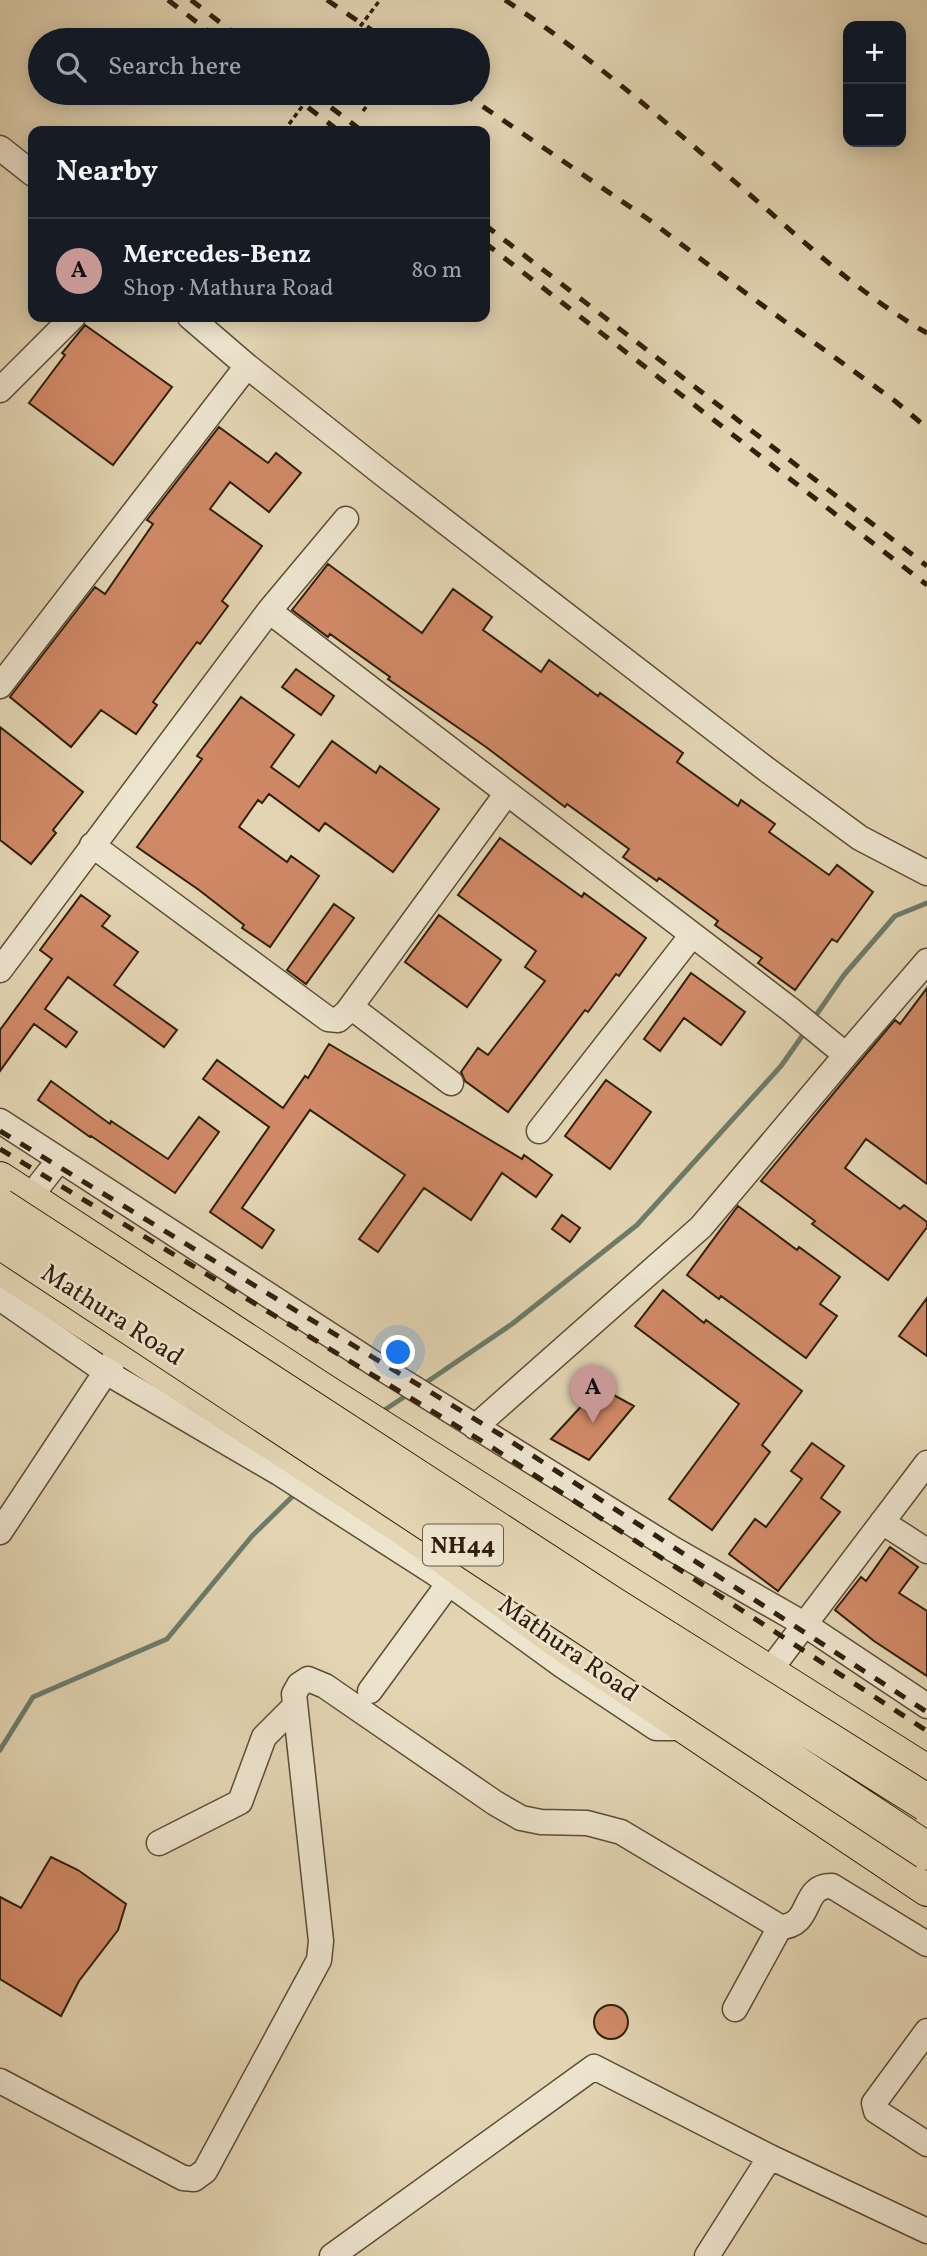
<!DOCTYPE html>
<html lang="en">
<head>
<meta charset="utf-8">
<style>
	:root { --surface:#171b24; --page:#242831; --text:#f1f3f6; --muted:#9ea1a6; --line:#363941; --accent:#c59692 }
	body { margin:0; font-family:Vollkorn,serif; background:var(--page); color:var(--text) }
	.controls { position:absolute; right:21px; top:21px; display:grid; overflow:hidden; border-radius:14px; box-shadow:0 4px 18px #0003 }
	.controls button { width:63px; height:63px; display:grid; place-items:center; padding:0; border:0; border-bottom:2px solid var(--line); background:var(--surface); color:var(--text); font:35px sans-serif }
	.you { position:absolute; left:399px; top:1353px; width:24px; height:24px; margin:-18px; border:5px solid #fff; border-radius:50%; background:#1a73e8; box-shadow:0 0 0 10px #1a73e833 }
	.badge { display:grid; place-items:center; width:46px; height:46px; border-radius:50%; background:var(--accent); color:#111; font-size:23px; font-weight:700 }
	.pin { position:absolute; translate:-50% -58px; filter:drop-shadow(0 2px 4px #0008) }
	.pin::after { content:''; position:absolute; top:37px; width:24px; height:21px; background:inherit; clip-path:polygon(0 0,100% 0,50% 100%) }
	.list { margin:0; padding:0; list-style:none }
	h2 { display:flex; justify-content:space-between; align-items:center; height:91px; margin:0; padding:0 28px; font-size:30px }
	h2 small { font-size:23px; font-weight:400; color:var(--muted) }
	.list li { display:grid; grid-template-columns:46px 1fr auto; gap:21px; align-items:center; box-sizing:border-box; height:105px; padding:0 28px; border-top:2px solid var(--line) }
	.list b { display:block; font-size:26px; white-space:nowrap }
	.list p { margin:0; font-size:23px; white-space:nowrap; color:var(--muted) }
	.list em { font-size:23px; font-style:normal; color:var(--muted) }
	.icon { flex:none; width:38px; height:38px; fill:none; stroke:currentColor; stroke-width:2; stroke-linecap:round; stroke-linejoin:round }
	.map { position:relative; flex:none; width:927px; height:2256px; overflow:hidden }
	.search { position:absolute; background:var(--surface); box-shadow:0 4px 18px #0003; left:28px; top:28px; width:462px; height:77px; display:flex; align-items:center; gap:18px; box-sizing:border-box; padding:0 24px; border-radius:38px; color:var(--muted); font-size:26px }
	.panel { position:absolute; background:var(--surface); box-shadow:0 4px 18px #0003; left:28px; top:126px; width:462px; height:196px; border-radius:14px }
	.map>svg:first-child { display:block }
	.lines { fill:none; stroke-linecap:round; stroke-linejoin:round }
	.stream { stroke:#6d7c6a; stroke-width:5 }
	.building { fill:#d08967; stroke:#30200c; stroke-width:2 }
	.minor-casing { stroke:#5d4d36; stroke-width:27 }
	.major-casing { stroke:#30200c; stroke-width:34 }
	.path { stroke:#30200c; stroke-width:3.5; stroke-dasharray:5 3.5; stroke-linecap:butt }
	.minor { stroke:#ede4ce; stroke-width:24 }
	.major { stroke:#e3d5b3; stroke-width:32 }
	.rail { stroke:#30200c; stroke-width:5; stroke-dasharray:12 12; stroke-linecap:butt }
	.highway-bridge-casing { stroke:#30200c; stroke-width:39; stroke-linecap:butt }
	.path-bridge { stroke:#30200c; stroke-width:3.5; stroke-dasharray:5 3.5; stroke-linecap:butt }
	.highway-bridge { stroke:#e3d5b3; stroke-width:37 }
	.labels { text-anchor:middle; stroke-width:5; stroke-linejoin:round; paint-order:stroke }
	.shield { fill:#ede4ce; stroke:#695b46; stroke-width:2 }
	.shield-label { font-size:24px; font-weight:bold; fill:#30200c }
	.street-label { font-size:26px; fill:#30200c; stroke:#ede4ce }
</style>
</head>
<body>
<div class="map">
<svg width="927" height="2256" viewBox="0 0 927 2256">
	<rect width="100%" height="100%" fill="#e3d5b3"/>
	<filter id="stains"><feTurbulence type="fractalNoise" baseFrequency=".00286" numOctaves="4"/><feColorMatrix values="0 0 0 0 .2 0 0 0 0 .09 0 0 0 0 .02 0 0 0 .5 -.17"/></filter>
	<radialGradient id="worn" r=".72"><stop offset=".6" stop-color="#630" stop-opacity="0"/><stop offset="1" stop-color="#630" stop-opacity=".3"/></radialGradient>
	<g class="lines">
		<path class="stream" d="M812,1021L844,975L895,916L927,903
			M421,1386L512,1324L637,1225L781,1066L805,1032
			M380,1413L410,1393
			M0,1750L33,1697L167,1639L252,1536L297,1492"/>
	</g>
	<path class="building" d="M85,325L172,387L113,465L29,403L65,355L62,353Z
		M219,427L268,463L276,453L301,473L269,512L230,482L210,509L262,546L222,601L228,606L200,644L197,642L153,702L157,705L136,734L101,710L71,747L10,697L95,587L105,594L153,524L147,520Z
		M328,564L422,633L453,589L492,617L483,630L541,672L549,660L598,696L600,693L683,753L677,762L738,806L741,800L775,824L769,832L829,875L837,865L873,892L837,942L832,939L795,990L758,963L762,958L715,925L718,921L659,878L657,881L623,857L629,849L567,804L565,807L486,747L388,679L390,677L330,634L328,637L292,610Z
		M296,669L334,696L321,715L282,687Z
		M241,697L294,735L271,767L299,787L332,741L376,773L380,766L439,809L393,872L325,823L319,831L269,794L262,803L258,800L239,827L287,862L291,856L319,876L270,947L242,928L244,925L199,890L137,847L202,759L197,756Z
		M0,727L83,792L53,830L56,833L31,864L0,840Z
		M500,838L582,897L584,893L646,938L619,976L616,974L588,1012L585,1010L508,1112L465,1081L461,1072L478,1048L488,1055L545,981L525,967L536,951L458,895Z
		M81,895L110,916L102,926L138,952L114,985L177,1030L164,1047L68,977L45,1009L77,1032L66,1047L34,1024L0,1071V1030L52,959L40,950Z
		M334,904L354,918L306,984L287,970Z
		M439,915L501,960L467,1007L405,962Z
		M691,973L745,1012L721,1045L684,1018L660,1051L644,1039Z
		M927,988V1184L866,1139L845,1168L900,1209L904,1205L927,1222V1227L888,1280L812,1224L815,1221L761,1181L857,1065L895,1020L900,1024Z
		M329,1044L522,1159L524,1155L552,1175L536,1197L502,1173L471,1220L424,1188L378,1252L359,1239L405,1175L310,1110L242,1208L274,1230L262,1248L210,1212L269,1127L203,1079L217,1060L283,1108L305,1076L308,1078Z
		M606,1080L651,1112L610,1169L565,1136Z
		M51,1081L110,1124L111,1121L168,1159L199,1117L219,1132L175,1193L91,1136L90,1137L38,1100Z
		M738,1206L797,1250L799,1247L840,1277L820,1304L837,1316L806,1358L721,1296L719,1299L687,1275Z
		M562,1215L580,1228L570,1242L552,1229Z
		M663,1290L704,1323L706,1320L802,1391L762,1445L770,1452L712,1530L669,1499L739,1404L635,1326Z
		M927,1298V1356L899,1336Z
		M599,1387L634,1406L589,1460L551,1439Z
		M812,1443L844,1466L821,1498L840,1512L778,1591L729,1554L755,1519L766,1527L802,1479L791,1471Z
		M890,1547L918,1567L899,1593L927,1611V1676L874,1641L835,1610L861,1577L866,1581Z
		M51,1857L78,1870L126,1904L118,1930L79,1981L61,2016L0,1979V1897L21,1908Z
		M594 2022a17 17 0 1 1 34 0a17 17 0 1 1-34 0Z"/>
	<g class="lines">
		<defs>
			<path id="minor" d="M0,148L33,174
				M190,317L247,366L383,474L766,769L860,838L927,873
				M0,390L73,317
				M269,611L791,1010L846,1055L701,1227L475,1427
				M0,686L247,366
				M92,845L328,1019L338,1020L347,1012L507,793
				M0,970L269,611L346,519
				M351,1007L451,1083
				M846,1055L927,961
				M0,1121L375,1364L673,1549L804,1624L927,1706
				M539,1131L692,935
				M30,1197L59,1160
				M0,1298L106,1372L279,1473L436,1574L563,1666L656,1728H685
				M882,1522L927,1551
				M0,1532L115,1358
				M770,1670L927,1463
				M370,1691L449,1583
				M159,1843L240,1802L264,1737L295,1706
				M735,2009L780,1927
				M927,2031L874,2103L876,2111L927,2144
				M0,2081L183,2178L194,2179L205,2171L319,1960L321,1941L294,1694L299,1685L308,1679L325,1686L495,1803L521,1818L541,1822L587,1823L621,1832L780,1927C814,1926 800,1885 832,1886L927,1944
				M332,2256L594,2067L770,2157L927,2231
				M707,2256L770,2157"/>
			<path id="major" d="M0,1178L324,1390L927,1771
				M0,1268L405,1530L562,1645L927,1890"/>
		</defs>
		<use href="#minor" class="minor-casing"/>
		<use href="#major" class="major-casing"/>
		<path class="path" d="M363,111L373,98L367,93
			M285,131H286"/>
		<use href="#minor" class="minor"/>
		<use href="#major" class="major"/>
		<path class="rail" d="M168,0L220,40
			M191,0L243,40
			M327,0L386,40
			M505,0C597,60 679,134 763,206C815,252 866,298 927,333
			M289,93L339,131
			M312,93L362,131
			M463,93L648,219L751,297L895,401L927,428
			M485,225L927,566
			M485,243L927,585
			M0,1131L501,1435L927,1712
			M0,1149L493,1448L927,1731"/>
		<defs>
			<path id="highway-bridge" d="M0,1207L610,1604L927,1803
				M0,1240L927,1851"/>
		</defs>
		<use href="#highway-bridge" class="highway-bridge-casing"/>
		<path class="path-bridge" d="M350,40L380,0
			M284,131L312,93"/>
		<use href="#highway-bridge" class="highway-bridge"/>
	</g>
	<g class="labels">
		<rect class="shield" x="423" y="1524.5" width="80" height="41" rx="5"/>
		<g class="shield-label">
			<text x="463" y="1553">NH44</text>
		</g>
		<g class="street-label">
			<text transform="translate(113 1314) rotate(33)" y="9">Mathura Road</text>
			<text transform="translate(569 1648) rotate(35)" y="9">Mathura Road</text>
		</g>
	</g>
	<rect width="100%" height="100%" filter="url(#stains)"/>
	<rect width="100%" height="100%" fill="url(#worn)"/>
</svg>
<div class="controls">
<button>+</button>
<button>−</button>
</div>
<div class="you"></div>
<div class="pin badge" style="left:593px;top:1423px">A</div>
<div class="search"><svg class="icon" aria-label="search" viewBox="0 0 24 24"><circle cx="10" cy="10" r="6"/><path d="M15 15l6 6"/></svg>Search here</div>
<section class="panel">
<h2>Nearby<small></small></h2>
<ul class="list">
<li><span class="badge">A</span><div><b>Mercedes-Benz</b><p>Shop · Mathura Road</p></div><em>80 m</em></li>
</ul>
</section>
</div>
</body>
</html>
